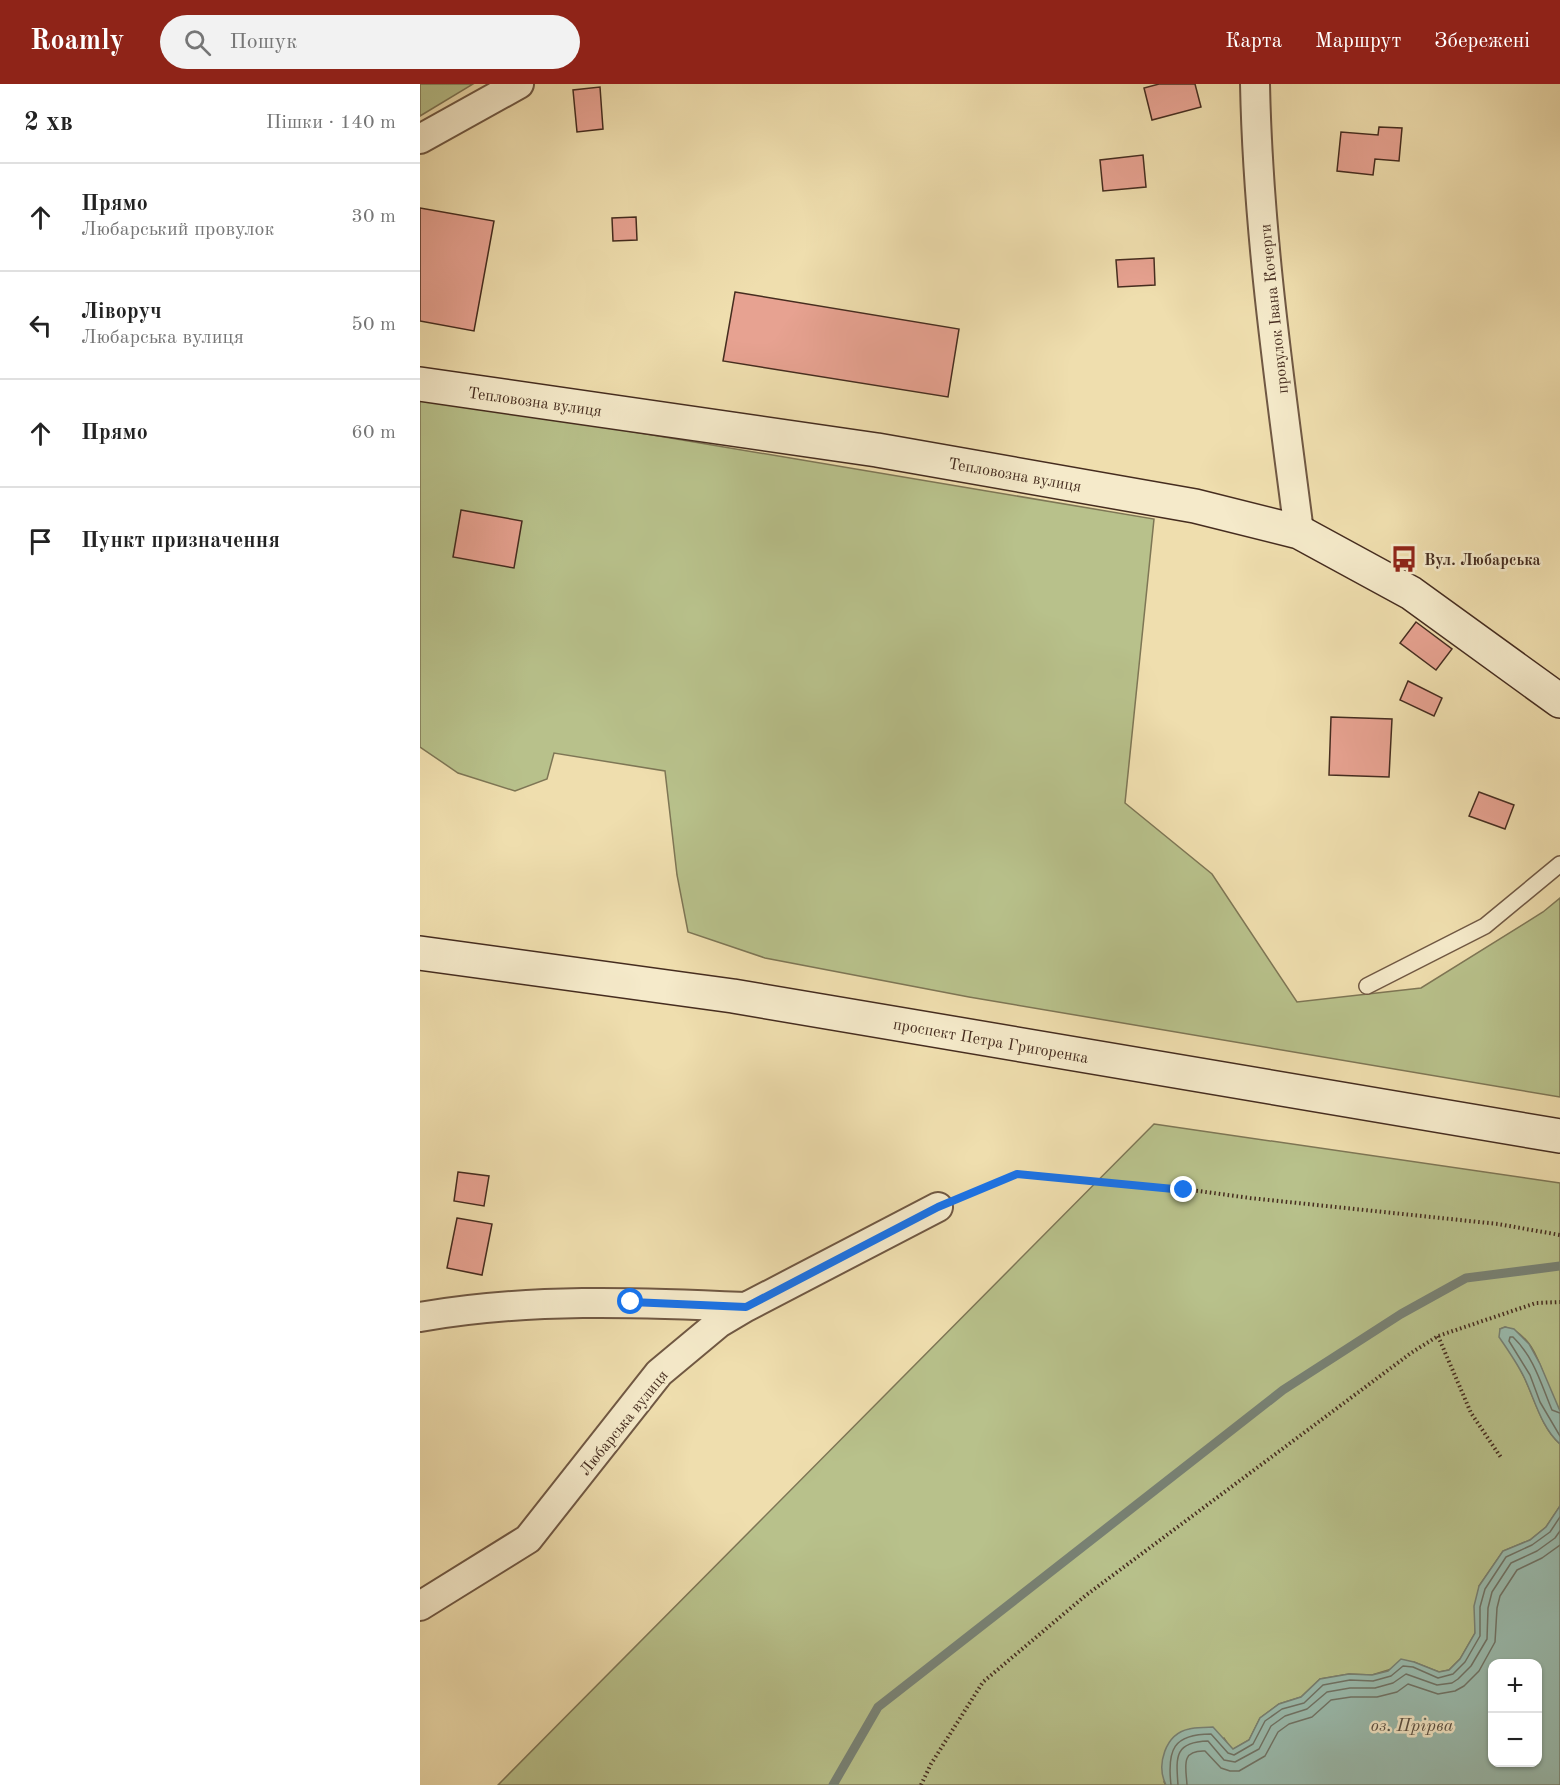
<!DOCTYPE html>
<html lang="uk">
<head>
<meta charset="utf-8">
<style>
	:root { --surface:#fff; --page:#f2f2f2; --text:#222; --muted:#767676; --line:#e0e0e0; --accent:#8f2418 }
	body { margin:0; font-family:"Old Standard TT",serif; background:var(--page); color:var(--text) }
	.controls { position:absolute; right:18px; bottom:18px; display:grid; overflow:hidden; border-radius:12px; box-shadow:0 2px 4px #0004 }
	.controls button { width:54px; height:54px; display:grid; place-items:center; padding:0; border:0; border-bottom:2px solid var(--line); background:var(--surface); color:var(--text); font:30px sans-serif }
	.stop { position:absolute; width:18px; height:18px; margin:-14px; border:4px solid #1a73e8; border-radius:50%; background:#fff }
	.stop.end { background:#1a73e8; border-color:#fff; box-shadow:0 2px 6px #0008 }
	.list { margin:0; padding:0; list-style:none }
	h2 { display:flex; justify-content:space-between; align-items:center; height:78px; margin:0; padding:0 24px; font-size:26px }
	h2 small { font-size:20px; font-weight:400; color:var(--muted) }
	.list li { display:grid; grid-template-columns:39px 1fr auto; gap:18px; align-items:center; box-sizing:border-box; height:108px; padding:0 24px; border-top:2px solid var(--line) }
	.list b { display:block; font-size:22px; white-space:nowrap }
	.list p { margin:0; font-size:20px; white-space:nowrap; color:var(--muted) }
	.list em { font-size:20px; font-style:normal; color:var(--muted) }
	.icon { flex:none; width:33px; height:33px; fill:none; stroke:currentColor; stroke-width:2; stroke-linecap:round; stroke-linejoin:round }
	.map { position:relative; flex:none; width:1140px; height:1701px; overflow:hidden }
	header { display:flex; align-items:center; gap:36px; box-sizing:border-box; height:84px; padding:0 30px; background:var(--accent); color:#fff }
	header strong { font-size:28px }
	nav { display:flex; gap:33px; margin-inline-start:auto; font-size:21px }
	.search { width:420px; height:54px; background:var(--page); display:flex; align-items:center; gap:15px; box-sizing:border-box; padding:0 21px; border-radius:33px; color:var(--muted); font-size:22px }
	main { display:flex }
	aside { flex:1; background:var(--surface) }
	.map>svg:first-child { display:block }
	.green { fill:#b8c18b; stroke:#7e7655; stroke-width:1.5 }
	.water { fill:#9abcaf; stroke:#788275; stroke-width:1.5; fill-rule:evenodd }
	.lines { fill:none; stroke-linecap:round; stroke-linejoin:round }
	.shore { stroke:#707467; stroke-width:1.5 }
	.stream { stroke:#788275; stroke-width:9 }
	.building { fill:#e7a291; stroke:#452c1f; stroke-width:1.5 }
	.lane-casing { stroke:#705843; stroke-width:18 }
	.street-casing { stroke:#705843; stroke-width:32 }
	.secondary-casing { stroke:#452c1f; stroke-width:36 }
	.path { stroke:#452c1f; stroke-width:4; stroke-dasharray:1.5 3; stroke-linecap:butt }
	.lane { stroke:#f5eaca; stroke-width:15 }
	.street { stroke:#f5eaca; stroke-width:28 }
	.secondary { stroke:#f5eaca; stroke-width:33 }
	.route { stroke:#1a73e8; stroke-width:8 }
	.labels { text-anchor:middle; stroke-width:5; stroke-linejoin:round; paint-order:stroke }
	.street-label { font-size:16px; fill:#452c1f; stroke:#f5eaca }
	.poi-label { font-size:16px; font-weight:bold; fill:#452c1f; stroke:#f5eaca; text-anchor:start }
	.water-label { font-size:18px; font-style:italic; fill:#5a5043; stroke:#f5eaca }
</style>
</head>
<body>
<header>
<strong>Roamly</strong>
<div class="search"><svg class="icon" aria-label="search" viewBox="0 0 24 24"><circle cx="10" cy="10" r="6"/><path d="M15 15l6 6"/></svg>Пошук</div>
<nav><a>Карта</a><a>Маршрут</a><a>Збережені</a></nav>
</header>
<main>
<aside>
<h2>2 хв<small>Пішки · 140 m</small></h2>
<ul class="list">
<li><svg class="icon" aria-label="ahead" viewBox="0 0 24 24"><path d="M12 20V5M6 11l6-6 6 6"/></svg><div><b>Прямо</b><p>Любарський провулок</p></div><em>30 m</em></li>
<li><svg class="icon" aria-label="left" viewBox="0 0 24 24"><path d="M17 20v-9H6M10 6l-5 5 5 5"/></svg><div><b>Ліворуч</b><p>Любарська вулиця</p></div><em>50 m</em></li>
<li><svg class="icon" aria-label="ahead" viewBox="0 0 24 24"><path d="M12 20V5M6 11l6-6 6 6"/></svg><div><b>Прямо</b></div><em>60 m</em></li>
<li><svg class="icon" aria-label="arrive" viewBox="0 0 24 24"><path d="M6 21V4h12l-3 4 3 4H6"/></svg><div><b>Пункт призначення</b></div></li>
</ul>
</aside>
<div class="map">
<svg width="1140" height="1701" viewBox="0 0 1140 1701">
	<rect width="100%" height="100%" fill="#efdeae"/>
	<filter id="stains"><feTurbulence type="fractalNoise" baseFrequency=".00333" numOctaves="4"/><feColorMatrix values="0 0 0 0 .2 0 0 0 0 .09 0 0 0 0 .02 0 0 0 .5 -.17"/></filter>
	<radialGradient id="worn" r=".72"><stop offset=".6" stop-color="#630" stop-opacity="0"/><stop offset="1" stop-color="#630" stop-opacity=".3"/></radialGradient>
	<path class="green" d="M0,0H53L0,32Z
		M0,312L734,435L705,719L792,790L877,918L1001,904L1123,828L1140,814V1013L549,913L345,874L268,848L257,791L245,687L134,669L127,695L95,707L38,689L0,663Z
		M734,1040L1140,1099V1327C1122,1301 1121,1252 1085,1243L1080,1245C1088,1262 1096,1277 1104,1293C1115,1315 1121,1343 1140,1360V1422L1126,1443L1110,1456L1083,1467L1059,1502L1055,1549L1040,1575L1029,1586L1019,1588L994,1578L952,1591L929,1590L900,1595L881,1613L859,1620L840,1634L829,1656L812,1666L804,1654L744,1698L746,1701H78Z"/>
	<path class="water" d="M1085,1243L1094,1245L1109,1260L1120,1280L1140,1327V1360C1121,1343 1115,1316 1104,1293C1097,1279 1088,1266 1079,1253L1080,1245Z
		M1140,1422V1701H746C736,1681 745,1650 769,1645C776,1643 785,1644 793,1643L813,1665L829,1656L840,1634L859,1620L881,1613L900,1595L929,1590L952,1591L968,1587L981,1575L994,1578L1019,1588L1029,1586L1040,1575L1055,1549L1054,1522L1059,1502L1083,1467L1110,1456L1126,1443ZM1072,1580H1118V1678H1072Z"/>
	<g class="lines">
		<path class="shore" d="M1140,1329L1132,1326C1121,1300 1114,1273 1093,1253H1090L1089,1257L1110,1291L1120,1318L1140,1352
			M751,1701C747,1666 753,1650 791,1650L808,1669L814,1671L833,1660L845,1637L862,1625L884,1619L903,1601L930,1596L953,1597L971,1592L983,1582L993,1583L1018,1594L1033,1590L1045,1578L1060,1552V1523L1065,1505L1086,1473L1112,1461L1130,1448L1140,1433
			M758,1701C756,1673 754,1658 788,1657L804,1676L815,1678L839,1665L851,1642L865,1632L887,1625L907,1608L930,1604H955L973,1599L986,1590L1017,1601L1032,1599L1038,1595L1051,1582L1067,1555L1068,1524L1072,1508L1091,1479L1117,1467L1135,1454L1140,1447
			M767,1701C766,1683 760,1666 785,1667L801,1684L810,1687H819L845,1672L858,1648L869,1640L892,1633L911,1616L931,1613H957L977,1608L988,1600L1018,1610L1035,1607L1044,1602L1059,1587L1075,1558L1077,1524L1080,1512L1097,1486L1122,1474L1140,1461"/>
		<path class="stream" d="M413,1701L458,1623L863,1306L981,1230L1046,1194L1140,1182"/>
	</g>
	<path class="building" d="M739,0H775L781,23L732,36L724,4Z
		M180,3L183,45L157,48L153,6Z
		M959,43L982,44L979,77L955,75L953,91L917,87L921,48L958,51Z
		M723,71L726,103L683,107L680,76Z
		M0,124L74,137L54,247L0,237Z
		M216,133L217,156L193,157L192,134Z
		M734,174L735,201L698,203L696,176Z
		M315,208L539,245L528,313L303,277Z
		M41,426L102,437L94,484L33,473Z
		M996,538L1032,565L1016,586L980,559Z
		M988,597L1022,614L1014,632L980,616Z
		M911,633L972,635L969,693L909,691Z
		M1059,708L1094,721L1085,745L1049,732Z
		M38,1088L69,1092L64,1122L34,1117Z
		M37,1134L72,1140L62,1191L27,1184Z"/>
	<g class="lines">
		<defs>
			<path id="lane" d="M947,902L1065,842L1140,780"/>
			<path id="street" d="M835,0C838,150 860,300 879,448
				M0,55L99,0
				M0,1233C107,1214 218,1218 326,1223
				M0,1522L108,1455L239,1289L299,1239L326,1223L518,1123"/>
			<path id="secondary" d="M0,300L457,366L775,422L879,448L991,509L1140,617
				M0,869L313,912L1140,1052"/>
		</defs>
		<use href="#lane" class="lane-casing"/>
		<use href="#street" class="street-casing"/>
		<use href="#secondary" class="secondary-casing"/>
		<path class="path" d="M543,1112L597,1090L764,1105L830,1114L1078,1140L1140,1151
			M1018,1252L1051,1329L1082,1375
			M501,1701L511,1680L563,1598L665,1512L991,1269L1018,1252L1116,1219L1140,1218"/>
		<use href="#lane" class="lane"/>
		<use href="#street" class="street"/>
		<use href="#secondary" class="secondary"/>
	</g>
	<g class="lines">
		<path class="route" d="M211,1218L326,1223L518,1123L597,1090L764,1106"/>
	</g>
	<defs>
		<symbol id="bus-bare" viewBox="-9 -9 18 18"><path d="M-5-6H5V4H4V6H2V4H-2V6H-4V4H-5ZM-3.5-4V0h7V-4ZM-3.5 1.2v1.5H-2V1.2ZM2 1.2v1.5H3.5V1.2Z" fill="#8f2418" stroke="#f5eaca" stroke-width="2.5" paint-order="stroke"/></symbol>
	</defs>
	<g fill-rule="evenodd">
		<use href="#bus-bare" x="965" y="456" width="38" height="38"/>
	</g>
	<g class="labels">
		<g class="street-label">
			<text transform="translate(853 225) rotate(-96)" y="6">провулок Івана Кочерги</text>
			<text transform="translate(115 317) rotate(8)" y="6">Тепловозна вулиця</text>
			<text transform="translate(595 390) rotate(10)" y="6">Тепловозна вулиця</text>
			<text transform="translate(571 956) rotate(10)" y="6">проспект Петра Григоренка</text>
			<text transform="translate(203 1338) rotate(-51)" y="6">Любарська вулиця</text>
		</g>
		<g class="poi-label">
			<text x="1004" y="481">Вул. Любарська</text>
		</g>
		<g class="water-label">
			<text x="992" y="1647">оз. Прірва</text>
		</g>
	</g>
	<rect width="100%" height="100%" filter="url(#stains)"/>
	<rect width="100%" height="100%" fill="url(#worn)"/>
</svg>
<div class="controls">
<button>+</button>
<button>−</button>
</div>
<div class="stop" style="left:211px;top:1218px"></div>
<div class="stop end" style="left:764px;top:1106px"></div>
</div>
</main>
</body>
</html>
